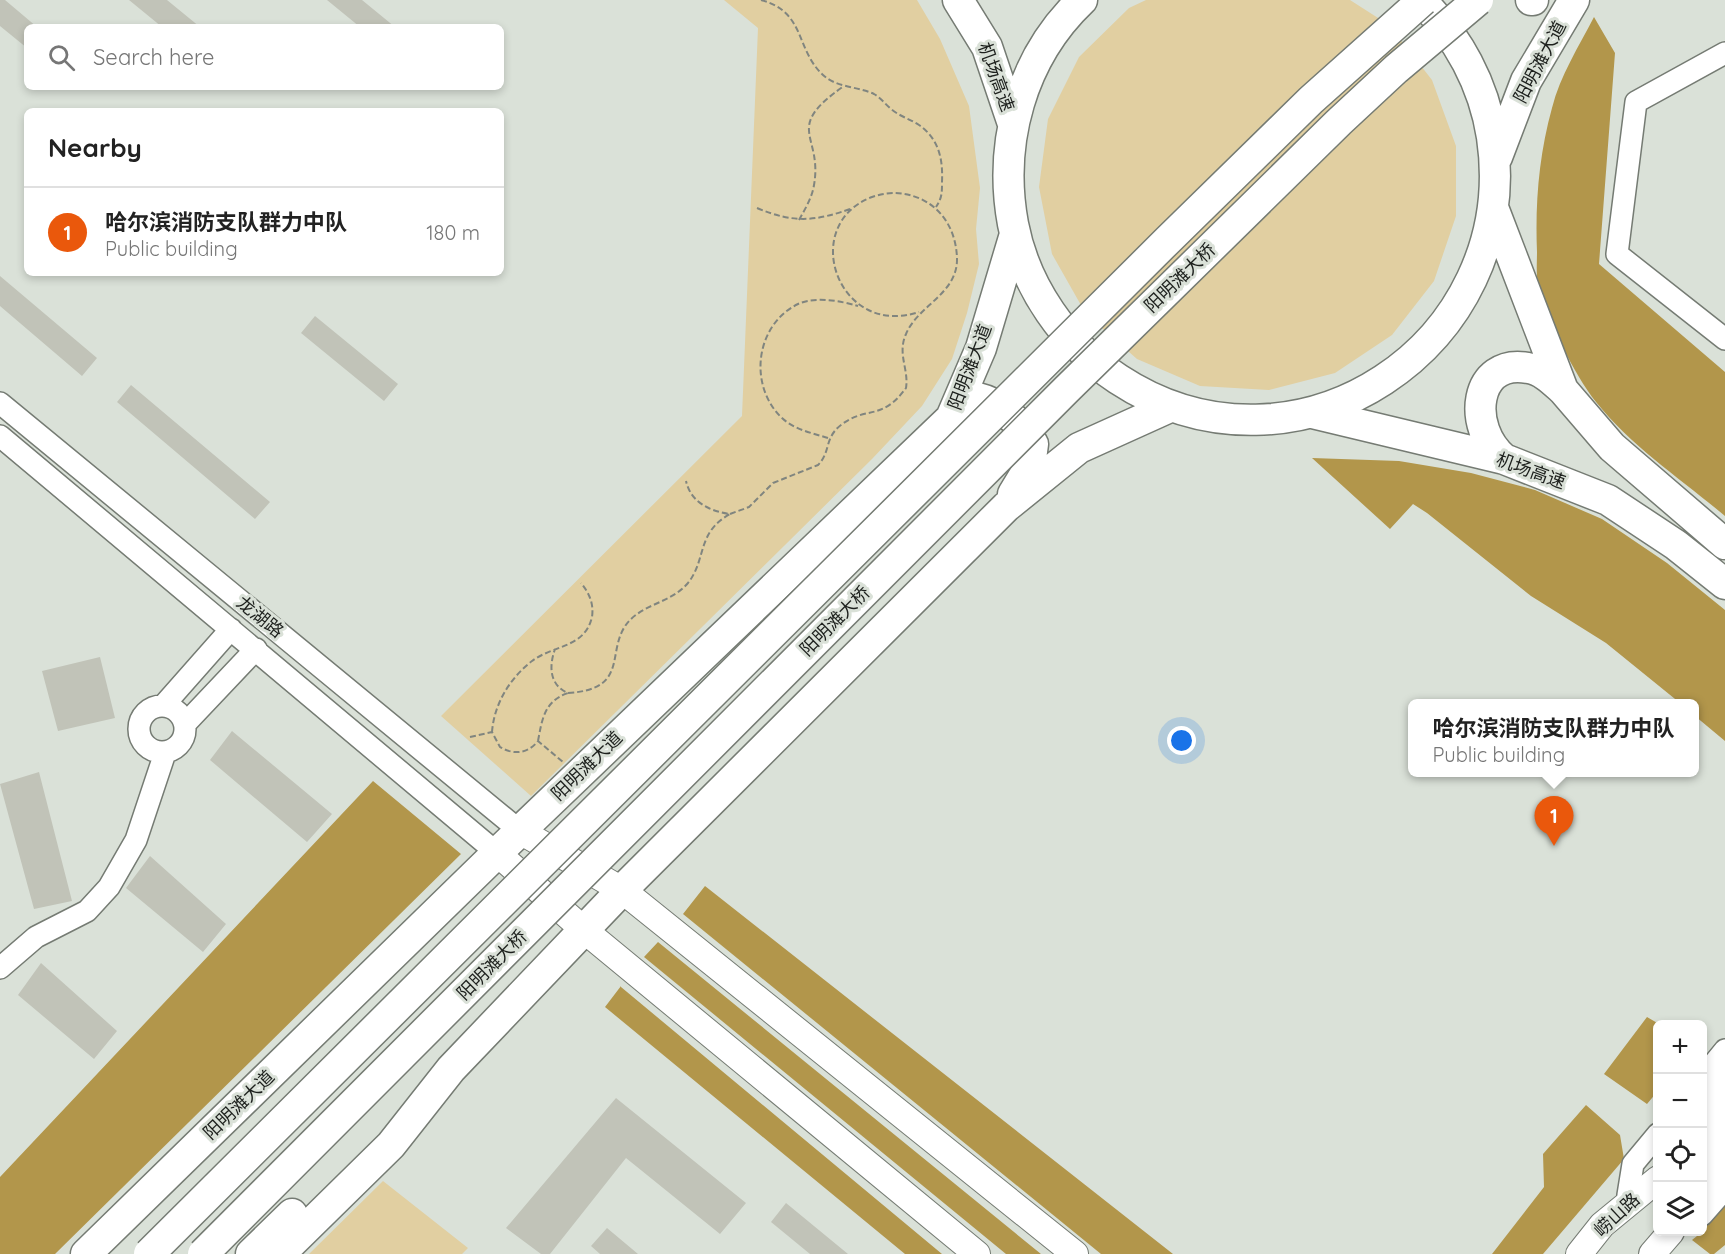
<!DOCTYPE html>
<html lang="en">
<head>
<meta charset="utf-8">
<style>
	:root { --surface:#fff; --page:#f6f6f6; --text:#222; --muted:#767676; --line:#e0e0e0; --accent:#ea580c }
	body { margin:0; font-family:Quicksand,"Noto Sans SC",sans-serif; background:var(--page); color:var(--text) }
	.controls { position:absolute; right:18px; bottom:18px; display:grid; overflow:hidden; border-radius:9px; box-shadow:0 3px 9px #0003 }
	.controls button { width:54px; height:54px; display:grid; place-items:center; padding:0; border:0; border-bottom:2px solid var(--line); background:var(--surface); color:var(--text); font:30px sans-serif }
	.you { position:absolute; left:1182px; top:741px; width:21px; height:21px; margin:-15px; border:4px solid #fff; border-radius:50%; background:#1a73e8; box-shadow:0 0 0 9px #1a73e833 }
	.badge { display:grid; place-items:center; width:39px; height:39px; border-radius:50%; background:var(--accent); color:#fff; font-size:20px; font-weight:700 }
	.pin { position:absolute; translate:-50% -50px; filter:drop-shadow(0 2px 3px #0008) }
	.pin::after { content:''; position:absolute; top:32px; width:21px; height:18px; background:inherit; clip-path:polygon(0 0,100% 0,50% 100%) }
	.popup { position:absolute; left:1408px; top:699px; width:291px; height:78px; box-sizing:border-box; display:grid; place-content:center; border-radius:9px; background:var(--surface); filter:drop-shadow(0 2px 4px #0005); font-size:20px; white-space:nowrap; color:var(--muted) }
	.popup b { font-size:22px; color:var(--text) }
	.popup::after { content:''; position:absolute; left:50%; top:100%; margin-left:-12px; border:12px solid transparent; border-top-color:var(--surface) }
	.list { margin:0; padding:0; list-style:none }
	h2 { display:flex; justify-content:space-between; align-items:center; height:78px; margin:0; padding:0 24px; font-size:26px }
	h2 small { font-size:20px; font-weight:400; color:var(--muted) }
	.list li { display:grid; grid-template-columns:39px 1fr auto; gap:18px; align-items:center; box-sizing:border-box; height:90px; padding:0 24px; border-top:2px solid var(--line) }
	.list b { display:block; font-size:22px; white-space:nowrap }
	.list p { margin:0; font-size:20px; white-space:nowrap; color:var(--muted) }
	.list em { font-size:20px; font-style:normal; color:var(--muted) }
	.icon { flex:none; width:33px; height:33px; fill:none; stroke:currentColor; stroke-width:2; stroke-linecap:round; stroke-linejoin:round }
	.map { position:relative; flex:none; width:1725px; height:1254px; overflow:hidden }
	.search { position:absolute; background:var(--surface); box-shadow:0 3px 9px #0003; left:24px; top:24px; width:480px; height:66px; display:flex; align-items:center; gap:15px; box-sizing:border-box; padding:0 21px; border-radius:9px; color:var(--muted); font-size:22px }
	.panel { position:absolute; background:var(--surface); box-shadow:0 3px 9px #0003; left:24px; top:108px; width:480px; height:168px; border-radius:9px }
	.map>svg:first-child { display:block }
	.green { fill:#e1cfa1 }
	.forest { fill:#b2964b }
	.building { fill:#c1c3b8 }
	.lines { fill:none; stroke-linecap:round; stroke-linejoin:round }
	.minor-casing { stroke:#757b73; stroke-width:24 }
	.major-casing { stroke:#757b73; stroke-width:28 }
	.highway-casing { stroke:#757b73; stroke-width:33 }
	.path { stroke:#80857f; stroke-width:2; stroke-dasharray:6 3; stroke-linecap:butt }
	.minor { stroke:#fff; stroke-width:21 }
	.major { stroke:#fff; stroke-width:26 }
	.highway { stroke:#fff; stroke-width:30 }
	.highway-bridge-casing { stroke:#757b73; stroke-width:33; stroke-linecap:butt }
	.highway-bridge { stroke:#fff; stroke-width:30 }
	.labels { text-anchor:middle; stroke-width:6; stroke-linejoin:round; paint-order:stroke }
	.street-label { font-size:18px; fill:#1d201d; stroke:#dae1d8 }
</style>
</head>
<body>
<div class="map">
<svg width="1725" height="1254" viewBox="0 0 1725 1254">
	<rect width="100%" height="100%" fill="#dae1d8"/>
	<path class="green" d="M724,0H917L940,39L969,106L980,188L976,229L979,264L967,313L952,359L922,406L872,459L531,796L441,716L742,416L758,28Z
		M1146,0H1350L1389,25L1432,80L1456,146V216L1434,281L1392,335L1335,373L1269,390L1200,386L1137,359L1086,314L1052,254L1039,187L1048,119L1079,57L1129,8Z
		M383,1181L468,1248L462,1254H309Z"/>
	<path class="forest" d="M1594,17L1615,53L1599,264L1725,372V516C1681,479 1632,447 1596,402C1574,374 1546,318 1538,284C1536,274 1537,262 1537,252C1535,203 1539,155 1552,108C1560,76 1579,46 1594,17Z
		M1312,458L1399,461L1471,473L1535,490L1602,519L1667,563L1725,610V741L1695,716V704L1680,703L1606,643L1531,596L1427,513L1413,504L1390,529Z
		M373,781L461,854L55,1254H0V1177Z
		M705,886L1173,1254H1101L683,914Z
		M658,942L1041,1254H1006L644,957Z
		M621,986V987L942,1254H905L605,1007Z
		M1647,1017L1659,1024L1657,1092L1647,1104L1604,1074Z
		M1586,1105L1620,1135L1624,1159L1543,1254H1492L1544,1187L1543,1154Z
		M1725,1201V1245L1714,1254H1710L1692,1240L1702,1232Z"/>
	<path class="building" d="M0,0H5L37,27H27V48L0,26Z
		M129,0H167L200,27H162Z
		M327,0H362L395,27H360Z
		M0,276L97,358L82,376L0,306Z
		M315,316L398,384L384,401L301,333Z
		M131,385L270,502L255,519L117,402Z
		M100,657L115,718L58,731L42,671Z
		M232,731L332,814L307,842L210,760Z
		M39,772L72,901L34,909L0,784Z
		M150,856L226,924L203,952L126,888Z
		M41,963L117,1031L94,1059L18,995Z
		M616,1098L746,1203L720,1234L626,1158L550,1254H541L506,1228Z
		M786,1203L848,1254H810L771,1222Z
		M607,1228L638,1254H600L591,1246Z"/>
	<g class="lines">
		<defs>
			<path id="minor" d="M1725,53L1636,102L1617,254L1725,339
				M0,403L520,831
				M0,436L497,853
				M139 729a23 23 0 1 1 46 0a23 23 0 1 1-46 0Z
				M163,706L231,629
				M185,724L256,649
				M0,968L36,937L87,911L109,887L136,840L165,753
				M1702,1078L1725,1050
				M1628,1195L1633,1164L1658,1134
				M1702,1215L1725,1189"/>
			<path id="major" d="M520,831L622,890L1075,1254
				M497,853L584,930L977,1254
				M1702,1106L1725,1079
				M1702,1135L1725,1107
				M1702,1164L1725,1137
				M1702,1194L1725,1167
				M1579,1254L1602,1225L1658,1179
				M1652,1254L1671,1232"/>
			<path id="highway" d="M958,0L987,47L1013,124
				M1082,0C1021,58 998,143 1013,224C1025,287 1065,344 1118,379C1296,496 1523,345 1492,137C1484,85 1458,36 1420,0
				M1531,0H1533
				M1497,157L1526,81L1574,0
				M1494,210L1563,390L1612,447L1725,544
				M1312,413L1504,459L1608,500L1676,545L1725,584
				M951,418L978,398C1004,404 1019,423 1033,444L1030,466L1013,494
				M1504,459C1466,427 1474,358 1528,368C1542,370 1553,381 1563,390
				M86,1254L497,853L951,418L981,348L1015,234
				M251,1254L292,1214
				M280,1254L391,1145L451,1069L622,890L1006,507L1079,448L1172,406"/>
		</defs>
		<use href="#minor" class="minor-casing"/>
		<use href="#major" class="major-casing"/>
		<use href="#highway" class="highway-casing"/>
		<path class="path" d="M761,0C806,12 795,49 823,75C837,88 857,86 874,94C881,98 885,104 891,109C899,116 910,119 919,125C939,139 943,159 942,182C942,193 942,198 936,207
			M757,208C795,224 816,221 853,208
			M799,220C805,209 812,198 814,185C823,134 782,129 844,86
			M828,438C812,433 795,430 782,418C748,386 755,325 798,304C815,296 841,301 858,306
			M730,514L749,507L773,483L818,465C831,452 824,438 841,425C867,405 881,422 906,388C909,369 897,354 906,334C918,305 958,294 957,258C956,232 944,210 921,199C905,192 889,191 872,197C798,225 838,339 919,312
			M568,693C633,689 603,648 630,620C647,603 672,602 688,583C707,559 696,533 730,514C710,511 691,503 686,481
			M492,732C494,704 510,678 532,661C553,645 585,648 592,617C594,603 589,593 581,583
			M470,737L492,732L500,747C513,755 528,754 538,741L563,762
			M538,741C542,720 544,701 568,693C549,685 549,666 555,649"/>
		<use href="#minor" class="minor"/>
		<use href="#major" class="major"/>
		<use href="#highway" class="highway"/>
		<defs>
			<path id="highway-bridge" d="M149,1254L1167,241L1311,100L1423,0
				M203,1254L1066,390L1339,122L1396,69L1478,0"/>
		</defs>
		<use href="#highway-bridge" class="highway-bridge-casing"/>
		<use href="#highway-bridge" class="highway-bridge"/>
	</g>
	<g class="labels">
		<g class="street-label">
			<text transform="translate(1540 62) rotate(-62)" y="6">阳明滩大道</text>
			<text transform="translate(996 77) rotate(70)" y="6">机场高速</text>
			<text transform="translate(1180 278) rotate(-44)" y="6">阳明滩大桥</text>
			<text transform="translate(970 367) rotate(-69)" y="6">阳明滩大道</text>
			<text transform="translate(1531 471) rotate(20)" y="6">机场高速</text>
			<text transform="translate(260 617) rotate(39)" y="6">龙湖路</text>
			<text transform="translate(835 621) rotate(-45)" y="6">阳明滩大桥</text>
			<text transform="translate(587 766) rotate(-44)" y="6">阳明滩大道</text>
			<text transform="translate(492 965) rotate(-45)" y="6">阳明滩大桥</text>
			<text transform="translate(239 1105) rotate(-44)" y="6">阳明滩大道</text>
			<text transform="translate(1617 1215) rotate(-43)" y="6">崂山路</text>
		</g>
	</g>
</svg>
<div class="controls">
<button>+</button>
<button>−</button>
<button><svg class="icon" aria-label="locate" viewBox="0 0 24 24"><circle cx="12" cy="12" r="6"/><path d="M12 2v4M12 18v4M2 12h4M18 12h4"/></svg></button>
<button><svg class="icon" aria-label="layers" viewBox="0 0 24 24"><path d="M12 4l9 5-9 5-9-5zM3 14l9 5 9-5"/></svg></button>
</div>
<div class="you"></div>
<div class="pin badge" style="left:1554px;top:846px">1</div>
<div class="popup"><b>哈尔滨消防支队群力中队</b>Public building</div>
<div class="search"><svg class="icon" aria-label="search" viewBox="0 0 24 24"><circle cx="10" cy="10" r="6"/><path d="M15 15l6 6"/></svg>Search here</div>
<section class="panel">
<h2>Nearby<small></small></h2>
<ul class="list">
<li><span class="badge">1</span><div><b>哈尔滨消防支队群力中队</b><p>Public building</p></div><em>180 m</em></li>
</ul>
</section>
</div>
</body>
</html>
